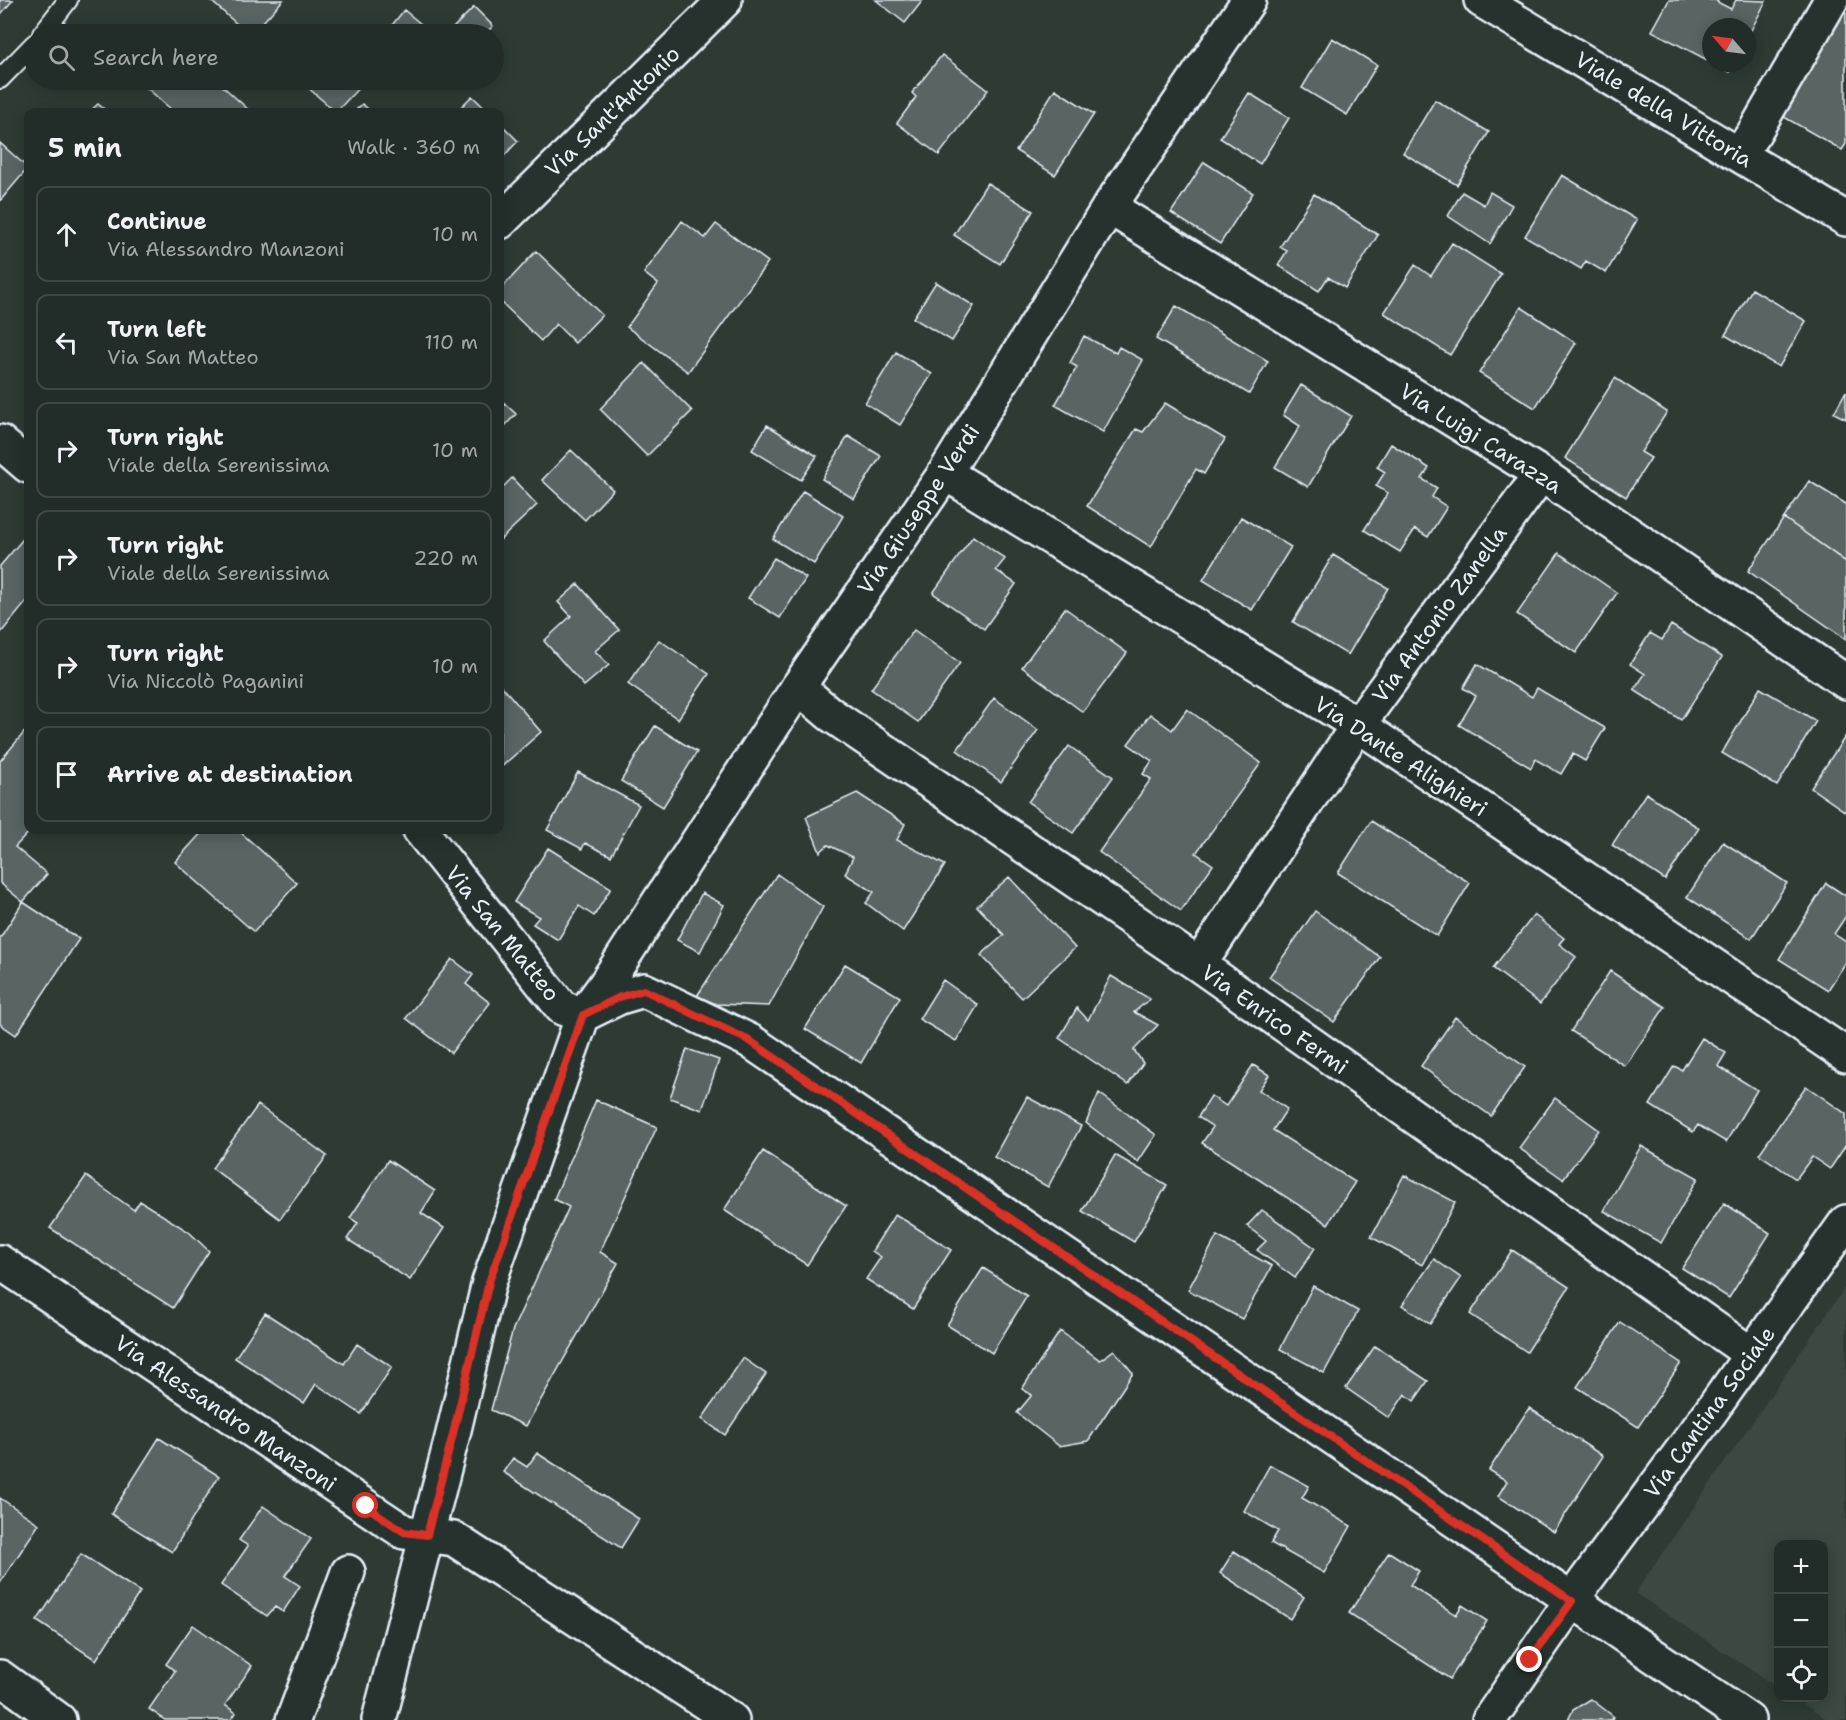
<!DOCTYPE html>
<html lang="en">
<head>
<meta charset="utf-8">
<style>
	:root { --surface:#222c28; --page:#2a3430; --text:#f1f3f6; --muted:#a2a7a8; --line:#3f4845 }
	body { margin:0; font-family:"Shantell Sans",sans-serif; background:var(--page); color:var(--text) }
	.controls { position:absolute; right:18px; bottom:18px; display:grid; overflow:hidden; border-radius:12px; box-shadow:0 3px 15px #0003 }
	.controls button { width:54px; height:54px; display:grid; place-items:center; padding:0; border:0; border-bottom:2px solid var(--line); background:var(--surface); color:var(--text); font:30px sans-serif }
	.compass { position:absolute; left:1702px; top:18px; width:54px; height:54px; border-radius:50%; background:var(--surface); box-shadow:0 3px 15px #0003; rotate:298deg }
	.stop { position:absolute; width:18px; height:18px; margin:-14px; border:4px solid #d93025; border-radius:50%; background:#fff }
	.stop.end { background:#d93025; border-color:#fff; box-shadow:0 2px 6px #0008 }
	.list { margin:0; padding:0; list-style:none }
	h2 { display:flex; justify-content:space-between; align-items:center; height:78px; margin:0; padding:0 24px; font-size:26px }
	h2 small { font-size:20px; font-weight:400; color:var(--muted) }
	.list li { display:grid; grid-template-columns:39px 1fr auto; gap:18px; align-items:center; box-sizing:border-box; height:96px; margin:0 12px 12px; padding:0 12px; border:2px solid var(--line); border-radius:12px }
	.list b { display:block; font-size:22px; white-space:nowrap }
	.list p { margin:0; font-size:20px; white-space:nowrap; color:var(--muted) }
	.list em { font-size:20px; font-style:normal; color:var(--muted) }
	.icon { flex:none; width:33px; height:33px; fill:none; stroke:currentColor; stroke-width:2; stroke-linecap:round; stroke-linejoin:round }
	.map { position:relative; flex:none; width:1846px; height:1720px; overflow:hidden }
	.search { position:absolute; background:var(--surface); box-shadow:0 3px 15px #0003; left:24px; top:24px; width:480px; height:66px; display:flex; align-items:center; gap:15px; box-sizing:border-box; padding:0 21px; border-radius:33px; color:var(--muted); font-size:22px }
	.panel { position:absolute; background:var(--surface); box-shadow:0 3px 15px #0003; left:24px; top:108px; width:480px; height:726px; border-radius:12px }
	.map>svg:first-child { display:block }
	.built { fill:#3b4843 }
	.building { fill:#596563; stroke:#e8f1f8; stroke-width:1.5 }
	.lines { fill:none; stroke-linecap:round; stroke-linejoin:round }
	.service-casing { stroke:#e8f1f8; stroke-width:22 }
	.minor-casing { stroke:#e8f1f8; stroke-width:38 }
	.tertiary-casing { stroke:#e8f1f8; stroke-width:38 }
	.service { stroke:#26332d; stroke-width:18 }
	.minor { stroke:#26332d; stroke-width:33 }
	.tertiary { stroke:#26332d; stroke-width:33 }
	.route { stroke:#d93025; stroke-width:8 }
	.labels { text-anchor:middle; stroke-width:5; stroke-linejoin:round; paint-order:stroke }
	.street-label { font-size:22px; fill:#e8f1f8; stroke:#26332d }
</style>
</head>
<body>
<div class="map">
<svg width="1846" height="1720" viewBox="0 0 1846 1720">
	<rect width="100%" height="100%" fill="#2e3b35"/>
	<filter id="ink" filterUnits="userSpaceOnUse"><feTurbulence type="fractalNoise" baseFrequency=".0167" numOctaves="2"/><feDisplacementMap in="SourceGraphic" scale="12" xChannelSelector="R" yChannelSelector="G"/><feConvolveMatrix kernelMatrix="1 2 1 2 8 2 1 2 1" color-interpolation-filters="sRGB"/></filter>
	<g filter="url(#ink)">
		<path class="built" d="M1846,1286V1720H1828L1793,1698H1824V1544H1778V1688L1635,1593Z"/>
		<path class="building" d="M0,0H13L0,15Z
			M210,0H283L252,34H248Z
			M876,0H923L905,23Z
			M1669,0H1718L1717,2L1731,9L1736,0L1766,1L1747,38V27H1711V62L1652,31Z
			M474,7L493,26L485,34H454L450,31Z
			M404,10L427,29L422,34H385Z
			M1843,12L1846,13V144L1842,150L1784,117Z
			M338,25L348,34H330Z
			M1332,38L1377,65L1347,115L1302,88Z
			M942,55L988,90L939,155L897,123L916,97L912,93Z
			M1712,63H1734L1729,72Z
			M138,80H216L251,112H174Z
			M299,80H366L336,112Z
			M1055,89L1094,114L1055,175L1016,151Z
			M1249,93L1289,118L1260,164L1220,138Z
			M472,96L489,112H456Z
			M1435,100L1489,132L1457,185L1403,153Z
			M98,104L108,112H89Z
			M362,104L372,112H354Z
			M500,123L518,141L500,160Z
			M0,143L28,168L0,201Z
			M1204,162L1253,193L1220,244L1171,213Z
			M1562,175L1637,220L1606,273L1586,261L1581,269L1525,236Z
			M987,183L1033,211L1000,264L954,235Z
			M1462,192L1484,205L1490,192L1512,205L1490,244L1448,216Z
			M1314,194L1378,235L1345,288L1328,277L1319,291L1278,265L1287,251L1280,247Z
			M682,221L705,238L716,224L768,262L688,372L627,327L658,284L644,273Z
			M1452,243L1501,274L1450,355L1384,313L1415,265L1431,276Z
			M536,251L602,315L575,343L556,324L541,341L500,301V290Z
			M936,282L974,306L952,341L913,318Z
			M1752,289L1806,321L1779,367L1725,335Z
			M1176,306L1268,361L1249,394L1156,339Z
			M1521,307L1576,343L1535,408L1479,373Z
			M1084,336L1116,353L1119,347L1143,360L1103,432L1055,405L1077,367L1070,363Z
			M896,352L932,374L900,425L865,403Z
			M644,363L692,411L647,456L600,409Z
			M1615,378L1667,412L1641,452L1651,458L1626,497L1565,458Z
			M1301,385L1351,416L1308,487L1275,467L1300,426L1283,415Z
			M1846,391V419L1834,413Z
			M500,399L516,414L500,431Z
			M1165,403L1225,439L1204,474L1196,469L1151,547L1087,506L1136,429L1143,432Z
			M767,425L817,456L801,480L752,450Z
			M848,436L881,456L854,499L822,479Z
			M1391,444L1429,468L1422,479L1437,488L1432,497L1447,507L1428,537L1415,529L1400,552L1364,530L1388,493L1376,486L1385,472L1377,467Z
			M571,450L613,490L585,520L542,480Z
			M512,478L537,505L500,540V490Z
			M1809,481L1846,504V562L1784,518Z
			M803,491L843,516L814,564L773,539Z
			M1241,517L1291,547L1252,610L1203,580Z
			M1784,518L1846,562V639L1748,571Z
			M28,533V600L0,634V566Z
			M973,536L1005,559L996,570L1016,584L984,629L933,593Z
			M1559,553L1617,593L1576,653L1517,614Z
			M1333,555L1388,588L1348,655L1293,622Z
			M774,558L806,578L780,618L748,598Z
			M578,584L619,630L595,651L609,665L584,686L544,641L571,616L558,602Z
			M1065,608L1127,653L1083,712L1022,667Z
			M1671,625L1722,657L1681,720L1634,690L1645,674L1630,664L1650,633L1662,640Z
			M914,630L960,663L918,722L871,689Z
			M659,640L709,674L678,719L628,684Z
			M1477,664L1532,697L1537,688L1605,728L1585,761L1573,754L1561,774L1535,759L1531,768L1459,725L1476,696L1463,688Z
			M500,684L541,732L500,768Z
			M1760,688L1816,721L1777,786L1722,753Z
			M994,698L1038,730L1001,782L957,750Z
			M1187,709L1261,763L1196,853L1213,865L1181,911L1099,852L1151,779L1143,774L1152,761L1128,744L1150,714L1172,730Z
			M655,726L697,752L663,807L621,781Z
			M28,728V830H31L15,847L47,874L23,902L0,883V761Z
			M1845,737L1846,738V812L1811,788Z
			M1069,746L1113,777L1073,833L1028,802Z
			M578,772L639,805L611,856L585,843L582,849L547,830Z
			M857,793L905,824L897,840L945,865L903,931L866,903L874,892L845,874L853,857L828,845L820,852L806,817Z
			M1646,793L1699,828L1665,880L1612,845Z
			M1371,821L1470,883L1437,936L1338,873Z
			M204,830H238L297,883L254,932L175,862Z
			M1723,842L1787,883L1751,939L1687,897Z
			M548,848L611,888L594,916L579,906L558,940L533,924L539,917L514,902Z
			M777,874L823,907L769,1006L716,1004L697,996Z
			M1009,877L1075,948L1022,998L981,955L1004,935L977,906Z
			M1826,883L1846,896V916L1834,934L1846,942V962L1828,990L1779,959Z
			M702,893L724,905L700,952L677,940Z
			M23,902L79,939L16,1035L0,1024V938Z
			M1315,911L1380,957L1334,1022L1269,977Z
			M1534,915L1564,938L1559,944L1576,957L1540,1004L1493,968Z
			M452,959L473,975L466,984L490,1003L451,1053L406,1018Z
			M845,964L900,997L861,1063L805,1029Z
			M1610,971L1665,1007L1625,1066L1571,1031Z
			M1111,976L1150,999L1134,1012L1158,1025L1134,1050L1143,1063L1128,1085L1059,1038L1077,1008L1088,1020Z
			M943,980L978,1005L956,1041L919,1019Z
			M1455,1017L1525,1067L1491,1116L1421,1066Z
			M1702,1038L1726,1053L1718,1066L1757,1090L1726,1142L1698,1125L1693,1132L1650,1105L1674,1066L1682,1070Z
			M687,1049L719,1060L702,1110L670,1098Z
			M1253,1065L1269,1075L1259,1090L1287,1109L1273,1130L1355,1182L1328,1224L1202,1143L1213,1127L1198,1117L1211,1096L1226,1106Z
			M1806,1086L1846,1114V1145L1830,1169L1812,1157L1796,1179L1759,1154Z
			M1099,1093L1156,1135L1138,1162L1086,1123Z
			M1027,1097L1081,1126L1048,1187L994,1157Z
			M1555,1098L1599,1130L1563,1179L1519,1148Z
			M596,1100L657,1127L600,1252L618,1263L526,1426L491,1410L513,1329L569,1207L554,1199Z
			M258,1105L327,1156L280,1219L212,1168Z
			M1641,1146L1698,1178L1661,1243L1604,1211Z
			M763,1151L846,1206L807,1265L724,1210Z
			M1115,1155L1167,1185L1134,1242L1082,1211Z
			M388,1160L435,1191L421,1213L444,1228L410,1280L347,1239L358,1223L350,1218Z
			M1404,1175L1455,1202L1422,1265L1371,1237Z
			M86,1176L134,1210L140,1201L189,1232L209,1251L173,1308L50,1228Z
			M1724,1203L1770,1233L1729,1298L1682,1268Z
			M1262,1210L1315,1248L1295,1278L1257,1250L1266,1241L1247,1226Z
			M895,1214L951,1250L913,1309L866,1279L881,1257L872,1251Z
			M1217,1236L1272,1266L1242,1319L1188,1290Z
			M1512,1250L1569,1287L1527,1352L1470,1314Z
			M1434,1259L1461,1278L1430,1324L1402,1305Z
			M983,1268L1027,1296L992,1353L947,1325Z
			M1313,1286L1358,1311L1324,1373L1280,1349Z
			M265,1313L344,1364L357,1344L392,1367L361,1414L316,1384L304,1403L235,1358Z
			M1620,1322L1681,1363L1638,1427L1577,1387Z
			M1060,1331L1100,1360L1114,1350L1133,1373L1088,1441L1059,1446L1017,1413L1032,1395L1022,1389Z
			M1375,1346L1428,1381L1414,1401L1405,1394L1389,1418L1346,1388Z
			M743,1358L766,1374L725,1435L702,1419Z
			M1529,1408L1603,1456L1554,1532L1498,1496L1507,1481L1489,1470Z
			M159,1438L219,1476L172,1552L111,1514Z
			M537,1453L639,1519L621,1548L503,1472L513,1458L527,1467Z
			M1270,1465L1309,1486L1302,1498L1351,1526L1324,1573L1271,1543L1278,1531L1244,1511Z
			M0,1498L39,1524L0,1583Z
			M263,1506L311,1539L285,1576L300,1586L283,1612L275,1607L267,1616L221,1585L248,1546L239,1540Z
			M1234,1551L1304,1597L1290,1619L1220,1573Z
			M1389,1552L1419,1571L1410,1585L1456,1615L1462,1605L1487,1621L1450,1679L1349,1613Z
			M81,1554L140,1592L96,1660L37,1621Z
			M193,1625L252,1666L225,1705L236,1713L231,1720H165L149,1709L175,1671L166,1664Z
			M1591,1699L1613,1716L1612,1720H1568L1573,1710Z"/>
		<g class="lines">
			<defs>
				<path id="service" d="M42,34L68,0
					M0,79L34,44"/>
				<path id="minor" d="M1739,154L1754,133L1831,0
					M1109,207L1541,474L1846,682
					M500,222L725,0
					M0,442L28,466
					M945,473L1358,725L1846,1055
					M798,687L830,714L1199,965L1751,1354
					M420,830L562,1008L583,1015L620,997L644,990L750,1041L1748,1720
					M1199,965L1358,725L1541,474
					M0,1262L404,1532L454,1539L732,1720
					M0,1677L59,1720
					M293,1720L348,1572
					M1489,1720L1586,1580L1709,1414L1846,1222"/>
				<path id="tertiary" d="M1481,0L1846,219
					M379,1720L453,1434L489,1282L583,1015L605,985L798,687L945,473L1109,207L1249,0"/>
			</defs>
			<use href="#service" class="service-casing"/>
			<use href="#minor" class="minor-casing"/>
			<use href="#tertiary" class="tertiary-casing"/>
			<use href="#service" class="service"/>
			<use href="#minor" class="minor"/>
			<use href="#tertiary" class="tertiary"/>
		</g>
	</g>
	<g class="lines" filter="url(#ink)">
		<path class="route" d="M366,1506L404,1532L427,1535L453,1434L489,1282L583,1015L620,997L644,990L750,1041L1572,1601L1530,1660"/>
	</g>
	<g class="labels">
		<g class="street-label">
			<text transform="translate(1664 109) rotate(31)" y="8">Viale della Vittoria</text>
			<text transform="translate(612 111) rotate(-44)" y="8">Via Sant'Antonio</text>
			<text transform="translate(1481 438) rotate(32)" y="8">Via Luigi Carazza</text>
			<text transform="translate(918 509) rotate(-56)" y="8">Via Giuseppe Verdi</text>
			<text transform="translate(1439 614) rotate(-54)" y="8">Via Antonio Zanella</text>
			<text transform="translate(1401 756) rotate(33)" y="8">Via Dante Alighieri</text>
			<text transform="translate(503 933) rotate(51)" y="8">Via San Matteo</text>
			<text transform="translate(1275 1019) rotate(35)" y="8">Via Enrico Fermi</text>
			<text transform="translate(1709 1412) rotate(-54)" y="8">Via Cantina Sociale</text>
			<text transform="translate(226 1413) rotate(34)" y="8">Via Alessandro Manzoni</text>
		</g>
	</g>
</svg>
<div class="controls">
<button>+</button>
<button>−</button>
<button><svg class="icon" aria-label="locate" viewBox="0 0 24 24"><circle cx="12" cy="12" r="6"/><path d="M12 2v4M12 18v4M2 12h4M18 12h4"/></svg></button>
</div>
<svg class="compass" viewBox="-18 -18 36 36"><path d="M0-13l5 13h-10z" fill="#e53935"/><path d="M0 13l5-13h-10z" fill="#a2a7a8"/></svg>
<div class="stop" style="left:366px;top:1506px"></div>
<div class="stop end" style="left:1530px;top:1660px"></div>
<div class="search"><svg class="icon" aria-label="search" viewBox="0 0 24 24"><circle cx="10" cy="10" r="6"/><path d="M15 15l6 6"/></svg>Search here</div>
<section class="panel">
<h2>5 min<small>Walk · 360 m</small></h2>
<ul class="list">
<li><svg class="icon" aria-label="ahead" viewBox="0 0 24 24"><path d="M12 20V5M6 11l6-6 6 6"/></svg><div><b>Continue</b><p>Via Alessandro Manzoni</p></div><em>10 m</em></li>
<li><svg class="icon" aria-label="left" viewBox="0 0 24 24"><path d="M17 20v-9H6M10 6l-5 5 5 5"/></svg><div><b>Turn left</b><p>Via San Matteo</p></div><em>110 m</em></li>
<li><svg class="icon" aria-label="right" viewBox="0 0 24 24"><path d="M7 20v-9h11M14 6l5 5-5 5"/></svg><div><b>Turn right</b><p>Viale della Serenissima</p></div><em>10 m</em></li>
<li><svg class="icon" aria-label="right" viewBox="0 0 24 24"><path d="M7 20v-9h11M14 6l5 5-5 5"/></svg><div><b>Turn right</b><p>Viale della Serenissima</p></div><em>220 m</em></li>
<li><svg class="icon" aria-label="right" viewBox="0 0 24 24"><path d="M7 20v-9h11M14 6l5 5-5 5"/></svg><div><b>Turn right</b><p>Via Niccolò Paganini</p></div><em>10 m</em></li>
<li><svg class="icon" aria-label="arrive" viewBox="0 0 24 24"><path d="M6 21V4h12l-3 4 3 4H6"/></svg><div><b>Arrive at destination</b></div></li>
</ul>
</section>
</div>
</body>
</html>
